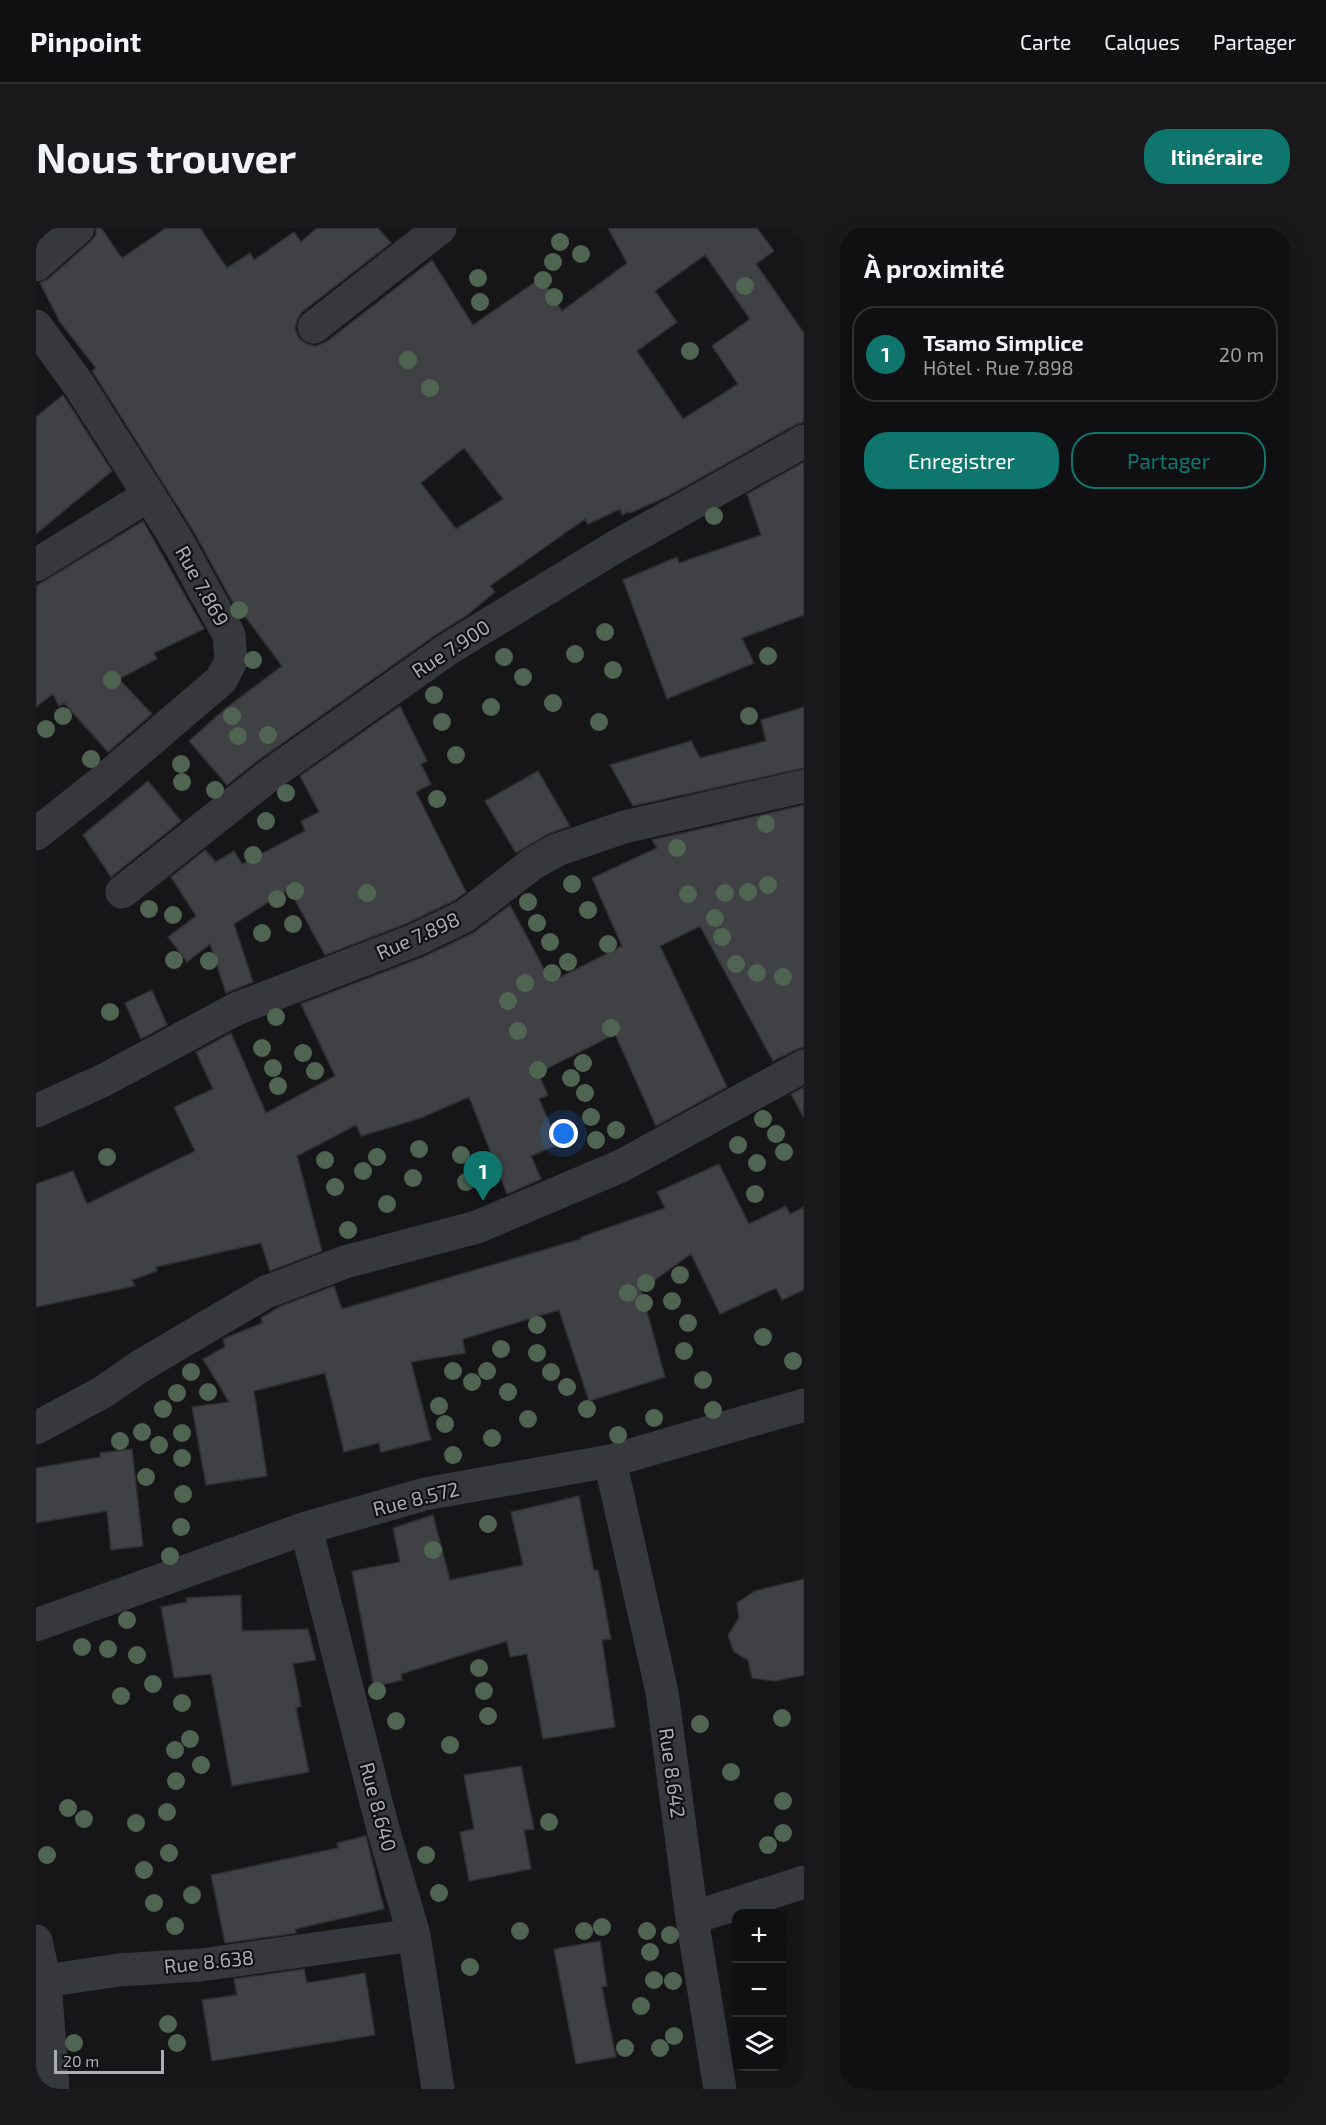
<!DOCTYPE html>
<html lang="fr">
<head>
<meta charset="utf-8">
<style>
	:root { --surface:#101012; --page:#19191b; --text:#f1f3f6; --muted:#9c9d9f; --line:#303032; --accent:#0f766e }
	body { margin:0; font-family:"Exo 2",sans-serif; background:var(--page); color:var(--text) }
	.controls { position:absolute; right:18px; bottom:18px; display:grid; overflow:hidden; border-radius:12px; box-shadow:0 6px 24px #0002 }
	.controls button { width:54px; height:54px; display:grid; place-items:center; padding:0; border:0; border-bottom:2px solid var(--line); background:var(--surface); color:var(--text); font:30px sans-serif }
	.scale { position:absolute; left:18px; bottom:15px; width:110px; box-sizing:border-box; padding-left:6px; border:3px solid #a8adb8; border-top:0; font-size:16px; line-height:21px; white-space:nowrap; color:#a8adb8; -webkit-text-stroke:4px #111113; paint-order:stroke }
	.you { position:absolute; left:528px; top:906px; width:21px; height:21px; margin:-15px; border:4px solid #fff; border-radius:50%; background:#1a73e8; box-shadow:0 0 0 9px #1a73e833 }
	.badge { display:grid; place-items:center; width:39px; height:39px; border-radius:50%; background:var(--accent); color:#fff; font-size:20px; font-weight:700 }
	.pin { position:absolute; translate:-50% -50px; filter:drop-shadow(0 2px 3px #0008) }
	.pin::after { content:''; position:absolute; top:32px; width:21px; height:18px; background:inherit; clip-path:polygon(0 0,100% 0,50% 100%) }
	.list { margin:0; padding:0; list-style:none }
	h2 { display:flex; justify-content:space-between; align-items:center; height:78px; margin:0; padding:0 24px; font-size:26px }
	h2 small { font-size:20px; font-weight:400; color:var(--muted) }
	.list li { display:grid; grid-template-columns:39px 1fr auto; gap:18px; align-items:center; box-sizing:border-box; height:96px; margin:0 12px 12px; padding:0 12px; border:2px solid var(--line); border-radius:24px }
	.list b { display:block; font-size:22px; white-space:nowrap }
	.list p { margin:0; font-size:20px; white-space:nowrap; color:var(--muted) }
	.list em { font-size:20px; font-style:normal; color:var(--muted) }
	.actions { display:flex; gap:12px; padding:18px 24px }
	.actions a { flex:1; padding:14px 0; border:2px solid var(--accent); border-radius:24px; text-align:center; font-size:21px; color:var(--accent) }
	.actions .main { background:var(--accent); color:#fff }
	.icon { flex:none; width:33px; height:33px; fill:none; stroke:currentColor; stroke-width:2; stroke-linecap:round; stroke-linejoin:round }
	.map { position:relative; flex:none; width:768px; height:1861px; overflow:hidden; border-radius:24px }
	header { display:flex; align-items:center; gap:36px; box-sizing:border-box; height:84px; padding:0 30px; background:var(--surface); border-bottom:2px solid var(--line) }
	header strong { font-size:28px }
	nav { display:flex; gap:33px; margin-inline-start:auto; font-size:21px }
	.intro { display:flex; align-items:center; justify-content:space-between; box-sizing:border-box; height:144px; padding:0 36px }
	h1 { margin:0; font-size:42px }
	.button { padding:15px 27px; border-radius:24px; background:var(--accent); color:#fff; font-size:21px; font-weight:700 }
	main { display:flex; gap:36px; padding:0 36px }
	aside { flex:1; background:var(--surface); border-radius:24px; box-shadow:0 6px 24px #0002 }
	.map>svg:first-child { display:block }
	.building { fill:#404145; stroke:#303034; stroke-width:1.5; fill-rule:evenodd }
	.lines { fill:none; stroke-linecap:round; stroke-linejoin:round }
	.minor { stroke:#37383d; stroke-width:33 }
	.tree { fill:#506452 }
	.labels { text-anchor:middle; stroke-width:4.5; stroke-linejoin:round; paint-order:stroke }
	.street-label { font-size:20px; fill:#a8adb8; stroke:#111113 }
</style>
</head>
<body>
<header>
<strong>Pinpoint</strong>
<nav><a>Carte</a><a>Calques</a><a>Partager</a></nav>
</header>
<div class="intro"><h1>Nous trouver</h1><a class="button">Itinéraire</a></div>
<main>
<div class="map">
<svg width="768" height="1861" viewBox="0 0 768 1861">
	<rect width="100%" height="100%" fill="#161618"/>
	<path class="building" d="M0,0H14L1,11Z
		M60,0H65L86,30L130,0H164L191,40L214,25L218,32L258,4L265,14L281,0H342L355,15L266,84L261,92L259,101L263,110L271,116L280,118L290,114L396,32L437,97L505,50L526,83L591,35L572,0H721L738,23L720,36L768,105V194L759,197L634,267L594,285L593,284L586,287L584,281L552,296L549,291L454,358L459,364L430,388L401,406L224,531L191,557L153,513L190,480L246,438L205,383L202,384L158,304L56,143L60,140L24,94L4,55L12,51L54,14L60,7ZM669,27L714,91L676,118L702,156L647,191L601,123L641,94L619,63ZM428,220L467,271L420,301L385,255Z
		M27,167L76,243L0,306V189Z
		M768,234V387L706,410L718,435L631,471L587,352L641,329L643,335L725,307L711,266Z
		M107,293L168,401L118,425L121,431L83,451L116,486L72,524L28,475L23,478L17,466L0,479V358Z
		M364,478L391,533L385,536L395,556L380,564L430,664L419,672L372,695L289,727L253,661L198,696L217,754L190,765L174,716L151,734L132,709L160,688L135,649L169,622L180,634L198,623L206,636L269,603L265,593L283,584L264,548Z
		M768,479V540L597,578L574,537L655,513L664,530L730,513L725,492Z
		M502,543L534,598L512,606L480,625L449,573Z
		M112,553L145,593L75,649L47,607Z
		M768,577V819L759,822L737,833L664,698L624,718L691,859L620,898L579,806L502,845L512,867L503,871L523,916L495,928L505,951L471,966L433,869L385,890L325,908L320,897L261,928L286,1023L234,1043L225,1015L120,1039L121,1043L96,1052L99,1058L0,1079V956L37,943L51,976L159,923L138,879L177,861L160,824L195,805L230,885L299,848L265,776L387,729L437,705L474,677L515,754L586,718L556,650L621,620L616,612Z
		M116,762L131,797L105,811L89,775Z
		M768,859V890L755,866Z
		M683,936L713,996L750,978L754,986L768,979V1062L746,1072L740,1060L684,1086L655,1026L605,1062L629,1149L553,1173L523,1082L427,1111L429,1125L375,1134L395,1212L345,1224L343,1215L308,1224L289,1145L218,1163L231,1248L170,1257L156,1179L193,1174L167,1131L189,1119L187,1111L226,1095L225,1090L245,1078L298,1058L306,1081L545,1011V1009L629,980L621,964Z
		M96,1221L107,1318L75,1322L71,1283L0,1295V1240L65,1229L64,1225Z
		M543,1268L558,1343L562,1342L575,1411L566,1412L579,1499L507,1511L491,1426L474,1429L471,1413L365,1446L366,1452L338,1459L316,1343L364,1334L357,1300L397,1287L414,1352L487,1337L475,1284Z
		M768,1351V1447L739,1453L716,1450L712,1432L698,1424L692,1407L703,1390L701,1375L719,1363Z
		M205,1367L206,1403L272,1401L280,1432L257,1436L265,1478L260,1480L273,1544L196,1558L175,1446L138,1450L125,1379L151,1374L150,1370Z
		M485,1538L498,1601L488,1602L495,1641L433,1653L424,1604L438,1601L428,1547Z
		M330,1608L348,1681L259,1701L260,1705L189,1715L175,1647L302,1620L301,1615Z
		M564,1713L571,1758L566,1759L580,1829L540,1836L518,1721Z
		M268,1741L271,1755L329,1745L339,1807L176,1833L166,1772L201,1767L198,1751Z"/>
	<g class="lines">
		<path class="minor" d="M0,37L42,0
			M0,98L43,157L113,267L142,314L193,407L195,433L185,452L62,557L0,606
			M278,99L404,0
			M0,337L113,267
			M86,664L235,546L412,421L579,319L768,213
			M0,883L68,852L200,781L379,712L429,688L496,636L521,622L588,599L768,558
			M0,1200L67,1164L103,1139L230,1064L309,1034L441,999L585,938L768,838
			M574,1233L626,1464L656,1690L684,1861
			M270,1300L347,1601L378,1707L402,1861
			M0,1397L270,1300L389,1266L574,1233L768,1177
			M656,1690L768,1654
			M0,1713L9,1753L83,1742L165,1737L378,1707
			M9,1753L17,1861"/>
	</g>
	<g class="tree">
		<circle cx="524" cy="14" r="9"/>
		<circle cx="545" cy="26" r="9"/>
		<circle cx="517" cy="34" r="9"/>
		<circle cx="442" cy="50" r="9"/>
		<circle cx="507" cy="52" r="9"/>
		<circle cx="709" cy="58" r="9"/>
		<circle cx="518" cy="69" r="9"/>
		<circle cx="444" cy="74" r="9"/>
		<circle cx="654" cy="123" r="9"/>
		<circle cx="372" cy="132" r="9"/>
		<circle cx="394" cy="160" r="9"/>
		<circle cx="678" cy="288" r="9"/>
		<circle cx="203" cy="382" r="9"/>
		<circle cx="569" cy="404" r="9"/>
		<circle cx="539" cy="426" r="9"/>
		<circle cx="732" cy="428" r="9"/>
		<circle cx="468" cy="429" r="9"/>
		<circle cx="217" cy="432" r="9"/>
		<circle cx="577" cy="442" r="9"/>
		<circle cx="487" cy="449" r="9"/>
		<circle cx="76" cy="452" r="9"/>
		<circle cx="398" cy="467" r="9"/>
		<circle cx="517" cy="475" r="9"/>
		<circle cx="455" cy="479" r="9"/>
		<circle cx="27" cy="488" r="9"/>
		<circle cx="196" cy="488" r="9"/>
		<circle cx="713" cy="488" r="9"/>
		<circle cx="406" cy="494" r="9"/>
		<circle cx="563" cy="494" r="9"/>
		<circle cx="10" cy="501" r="9"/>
		<circle cx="232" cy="507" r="9"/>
		<circle cx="202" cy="508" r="9"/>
		<circle cx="420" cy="527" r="9"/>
		<circle cx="55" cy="531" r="9"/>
		<circle cx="145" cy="536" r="9"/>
		<circle cx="146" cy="554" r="9"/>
		<circle cx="179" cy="562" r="9"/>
		<circle cx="250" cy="565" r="9"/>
		<circle cx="401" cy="571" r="9"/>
		<circle cx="230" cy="593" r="9"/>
		<circle cx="730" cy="596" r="9"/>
		<circle cx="641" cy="620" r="9"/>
		<circle cx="217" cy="627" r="9"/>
		<circle cx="536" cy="656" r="9"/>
		<circle cx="732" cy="657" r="9"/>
		<circle cx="259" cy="663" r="9"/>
		<circle cx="712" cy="664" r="9"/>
		<circle cx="331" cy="665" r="9"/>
		<circle cx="689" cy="665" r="9"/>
		<circle cx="652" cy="666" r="9"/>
		<circle cx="241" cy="671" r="9"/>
		<circle cx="492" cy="674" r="9"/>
		<circle cx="113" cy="681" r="9"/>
		<circle cx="552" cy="682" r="9"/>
		<circle cx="137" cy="687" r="9"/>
		<circle cx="679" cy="690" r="9"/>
		<circle cx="501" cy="695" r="9"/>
		<circle cx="257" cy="696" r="9"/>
		<circle cx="226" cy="705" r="9"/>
		<circle cx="686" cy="709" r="9"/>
		<circle cx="514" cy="714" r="9"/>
		<circle cx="572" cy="716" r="9"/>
		<circle cx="138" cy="732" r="9"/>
		<circle cx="173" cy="733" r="9"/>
		<circle cx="532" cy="734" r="9"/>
		<circle cx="700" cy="736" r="9"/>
		<circle cx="516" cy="745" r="9"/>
		<circle cx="721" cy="745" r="9"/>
		<circle cx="747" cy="749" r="9"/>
		<circle cx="489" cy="755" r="9"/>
		<circle cx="472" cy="773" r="9"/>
		<circle cx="74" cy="784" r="9"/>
		<circle cx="240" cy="789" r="9"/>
		<circle cx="575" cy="800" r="9"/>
		<circle cx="482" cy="803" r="9"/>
		<circle cx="226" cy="820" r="9"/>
		<circle cx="267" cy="825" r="9"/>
		<circle cx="547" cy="835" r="9"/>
		<circle cx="237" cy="840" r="9"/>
		<circle cx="502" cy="842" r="9"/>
		<circle cx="279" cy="843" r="9"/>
		<circle cx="535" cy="850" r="9"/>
		<circle cx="242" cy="858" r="9"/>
		<circle cx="549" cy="865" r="9"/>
		<circle cx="555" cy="889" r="9"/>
		<circle cx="727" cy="891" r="9"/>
		<circle cx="580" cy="902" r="9"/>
		<circle cx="740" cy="906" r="9"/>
		<circle cx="560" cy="912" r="9"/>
		<circle cx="702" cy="917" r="9"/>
		<circle cx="383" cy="921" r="9"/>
		<circle cx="748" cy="924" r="9"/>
		<circle cx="425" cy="927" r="9"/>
		<circle cx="71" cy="929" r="9"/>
		<circle cx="341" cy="929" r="9"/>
		<circle cx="289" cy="932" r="9"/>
		<circle cx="721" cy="935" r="9"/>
		<circle cx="327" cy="943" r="9"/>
		<circle cx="377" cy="950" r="9"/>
		<circle cx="430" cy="954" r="9"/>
		<circle cx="299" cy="959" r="9"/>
		<circle cx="719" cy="966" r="9"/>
		<circle cx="351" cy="976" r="9"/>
		<circle cx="312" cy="1002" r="9"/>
		<circle cx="644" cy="1047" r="9"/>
		<circle cx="610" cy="1055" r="9"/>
		<circle cx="592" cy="1065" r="9"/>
		<circle cx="636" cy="1073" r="9"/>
		<circle cx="608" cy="1075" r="9"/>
		<circle cx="652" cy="1095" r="9"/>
		<circle cx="501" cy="1097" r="9"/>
		<circle cx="727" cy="1109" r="9"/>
		<circle cx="465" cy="1121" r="9"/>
		<circle cx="648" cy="1123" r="9"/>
		<circle cx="501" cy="1125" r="9"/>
		<circle cx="757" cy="1133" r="9"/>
		<circle cx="417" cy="1143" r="9"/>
		<circle cx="451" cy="1143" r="9"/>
		<circle cx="155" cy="1144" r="9"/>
		<circle cx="515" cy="1144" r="9"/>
		<circle cx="667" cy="1152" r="9"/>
		<circle cx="436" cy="1154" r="9"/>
		<circle cx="531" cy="1159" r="9"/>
		<circle cx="172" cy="1164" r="9"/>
		<circle cx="472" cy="1164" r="9"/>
		<circle cx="141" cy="1165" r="9"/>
		<circle cx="403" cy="1178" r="9"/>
		<circle cx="127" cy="1181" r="9"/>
		<circle cx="551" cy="1181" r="9"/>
		<circle cx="677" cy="1182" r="9"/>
		<circle cx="618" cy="1190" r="9"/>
		<circle cx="492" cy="1191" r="9"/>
		<circle cx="409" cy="1196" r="9"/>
		<circle cx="106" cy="1204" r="9"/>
		<circle cx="146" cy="1205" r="9"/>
		<circle cx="582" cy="1207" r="9"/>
		<circle cx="456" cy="1210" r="9"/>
		<circle cx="84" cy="1213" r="9"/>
		<circle cx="123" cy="1217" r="9"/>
		<circle cx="417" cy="1227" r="9"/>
		<circle cx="146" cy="1230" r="9"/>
		<circle cx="110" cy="1249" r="9"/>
		<circle cx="147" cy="1266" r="9"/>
		<circle cx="452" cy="1296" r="9"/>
		<circle cx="145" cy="1299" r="9"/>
		<circle cx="397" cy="1322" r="9"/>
		<circle cx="134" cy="1328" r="9"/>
		<circle cx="91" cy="1392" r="9"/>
		<circle cx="46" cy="1419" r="9"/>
		<circle cx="72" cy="1421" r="9"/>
		<circle cx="101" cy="1427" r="9"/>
		<circle cx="443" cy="1440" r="9"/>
		<circle cx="117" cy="1456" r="9"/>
		<circle cx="341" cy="1463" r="9"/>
		<circle cx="448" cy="1463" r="9"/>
		<circle cx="85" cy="1468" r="9"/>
		<circle cx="146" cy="1475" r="9"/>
		<circle cx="452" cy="1488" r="9"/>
		<circle cx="746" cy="1490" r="9"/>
		<circle cx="360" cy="1493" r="9"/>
		<circle cx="664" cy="1496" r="9"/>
		<circle cx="154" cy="1511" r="9"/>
		<circle cx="414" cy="1517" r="9"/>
		<circle cx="139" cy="1522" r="9"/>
		<circle cx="165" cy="1537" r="9"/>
		<circle cx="695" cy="1544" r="9"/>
		<circle cx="140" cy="1553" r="9"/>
		<circle cx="747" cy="1573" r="9"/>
		<circle cx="32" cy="1580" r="9"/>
		<circle cx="131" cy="1584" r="9"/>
		<circle cx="48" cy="1591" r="9"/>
		<circle cx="513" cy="1594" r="9"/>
		<circle cx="100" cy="1595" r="9"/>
		<circle cx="747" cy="1605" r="9"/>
		<circle cx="732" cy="1617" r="9"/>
		<circle cx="133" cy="1625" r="9"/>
		<circle cx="11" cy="1627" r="9"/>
		<circle cx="390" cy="1627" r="9"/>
		<circle cx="108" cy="1642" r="9"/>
		<circle cx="403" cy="1665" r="9"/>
		<circle cx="156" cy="1667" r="9"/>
		<circle cx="118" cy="1675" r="9"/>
		<circle cx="139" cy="1698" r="9"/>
		<circle cx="566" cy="1699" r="9"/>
		<circle cx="484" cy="1703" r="9"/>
		<circle cx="548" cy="1703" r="9"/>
		<circle cx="611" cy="1703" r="9"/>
		<circle cx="634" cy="1707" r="9"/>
		<circle cx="614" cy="1724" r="9"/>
		<circle cx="434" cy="1739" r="9"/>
		<circle cx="618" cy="1752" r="9"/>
		<circle cx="637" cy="1753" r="9"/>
		<circle cx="605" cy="1778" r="9"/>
		<circle cx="132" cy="1796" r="9"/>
		<circle cx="638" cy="1808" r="9"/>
		<circle cx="38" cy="1815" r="9"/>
		<circle cx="141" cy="1815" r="9"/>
		<circle cx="589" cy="1820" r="9"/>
		<circle cx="624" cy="1820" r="9"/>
	</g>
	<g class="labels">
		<g class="street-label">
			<text transform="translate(166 358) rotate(61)" y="7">Rue 7.869</text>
			<text transform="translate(415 421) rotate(-33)" y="7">Rue 7.900</text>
			<text transform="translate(382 708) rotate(-24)" y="7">Rue 7.898</text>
			<text transform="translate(380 1271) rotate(-14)" y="7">Rue 8.572</text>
			<text transform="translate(636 1545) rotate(82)" y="7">Rue 8.642</text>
			<text transform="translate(342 1579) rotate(75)" y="7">Rue 8.640</text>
			<text transform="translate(173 1734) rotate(-6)" y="7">Rue 8.638</text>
		</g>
	</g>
</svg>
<div class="controls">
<button>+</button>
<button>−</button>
<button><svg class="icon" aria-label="layers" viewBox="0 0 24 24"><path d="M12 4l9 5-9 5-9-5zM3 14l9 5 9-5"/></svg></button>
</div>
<div class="scale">20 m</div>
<div class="you"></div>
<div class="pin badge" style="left:447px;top:973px">1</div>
</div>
<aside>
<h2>À proximité<small></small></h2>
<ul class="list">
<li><span class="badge">1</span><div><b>Tsamo Simplice</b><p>Hôtel · Rue 7.898</p></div><em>20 m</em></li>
</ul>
<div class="actions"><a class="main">Enregistrer</a><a>Partager</a></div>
</aside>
</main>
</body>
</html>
